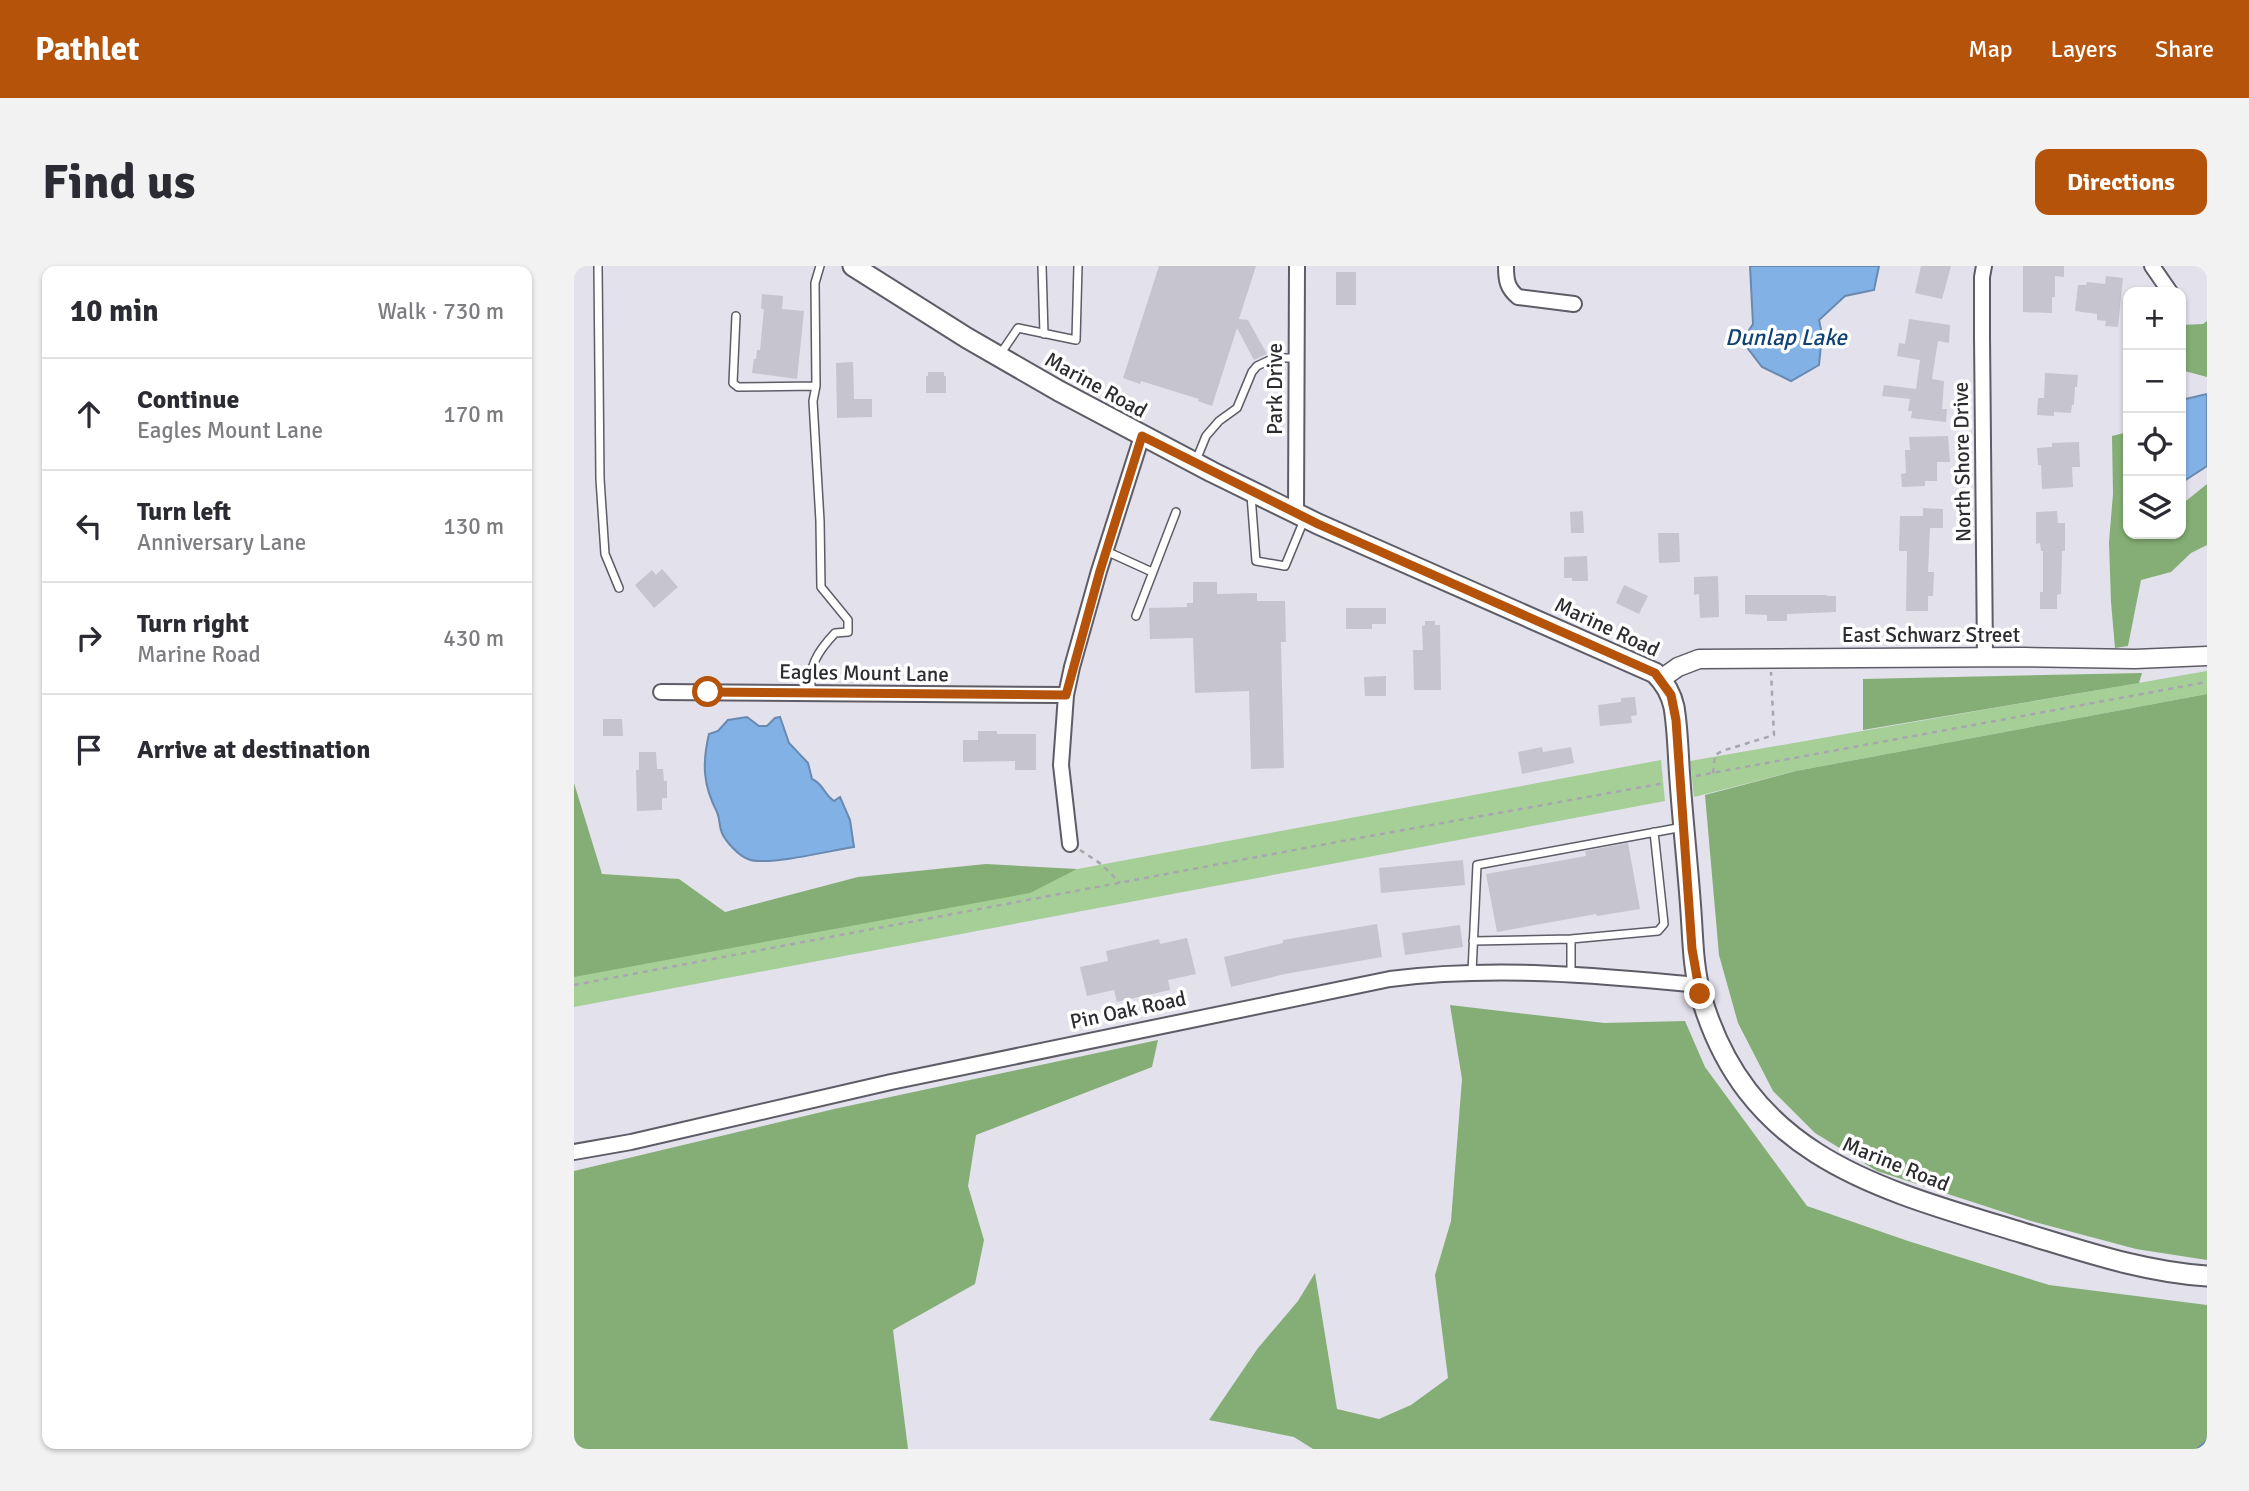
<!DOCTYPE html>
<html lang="en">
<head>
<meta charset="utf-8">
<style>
	:root { --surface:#fff; --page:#f2f2f3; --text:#2b2b33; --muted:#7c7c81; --line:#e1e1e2; --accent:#b45309 }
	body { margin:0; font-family:Signika,sans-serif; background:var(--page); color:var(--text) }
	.controls { position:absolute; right:21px; top:21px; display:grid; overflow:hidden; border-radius:14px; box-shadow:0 2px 5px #0004 }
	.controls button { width:63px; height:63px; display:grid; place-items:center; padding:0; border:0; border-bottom:2px solid var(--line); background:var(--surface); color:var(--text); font:35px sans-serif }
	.stop { position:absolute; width:21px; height:21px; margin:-16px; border:5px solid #b45309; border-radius:50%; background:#fff }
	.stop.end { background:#b45309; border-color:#fff; box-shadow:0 2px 7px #0008 }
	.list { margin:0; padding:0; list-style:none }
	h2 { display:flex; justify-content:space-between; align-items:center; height:91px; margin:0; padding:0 28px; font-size:30px }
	h2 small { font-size:23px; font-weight:400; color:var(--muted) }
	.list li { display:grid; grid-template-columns:46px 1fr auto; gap:21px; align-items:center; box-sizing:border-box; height:112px; padding:0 28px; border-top:2px solid var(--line) }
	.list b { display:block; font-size:26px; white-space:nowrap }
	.list p { margin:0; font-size:23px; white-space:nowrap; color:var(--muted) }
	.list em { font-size:23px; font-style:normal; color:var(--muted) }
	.icon { flex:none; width:38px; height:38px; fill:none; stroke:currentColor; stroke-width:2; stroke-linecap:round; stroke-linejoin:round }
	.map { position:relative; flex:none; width:1633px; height:1183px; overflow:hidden; border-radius:14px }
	header { display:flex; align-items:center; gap:42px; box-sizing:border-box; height:98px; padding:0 35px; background:var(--accent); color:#fff }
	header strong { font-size:33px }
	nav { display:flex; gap:38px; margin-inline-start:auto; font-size:24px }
	.intro { display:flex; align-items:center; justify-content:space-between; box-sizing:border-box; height:168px; padding:0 42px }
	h1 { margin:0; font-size:49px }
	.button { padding:18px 32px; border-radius:14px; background:var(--accent); color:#fff; font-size:24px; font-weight:700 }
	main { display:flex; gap:42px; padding:0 42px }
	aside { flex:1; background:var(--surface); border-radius:14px; box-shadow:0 2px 5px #0004 }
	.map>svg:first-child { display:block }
	.green { fill:#a6cf97 }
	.forest { fill:#84ae75 }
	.water { fill:#82b1e6; stroke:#6889b0; stroke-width:2 }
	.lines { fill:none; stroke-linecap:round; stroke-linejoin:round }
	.stream { stroke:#6889b0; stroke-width:4.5 }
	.building { fill:#c6c4cf }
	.service-casing { stroke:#5e5c66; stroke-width:10 }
	.minor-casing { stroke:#5e5c66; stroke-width:18 }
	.tertiary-casing { stroke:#5e5c66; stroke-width:21 }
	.secondary-casing { stroke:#5e5c66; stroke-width:23 }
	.path { stroke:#a7a6af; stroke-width:2.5; stroke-dasharray:5 5; stroke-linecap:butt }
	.service { stroke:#fff; stroke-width:7 }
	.minor { stroke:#fff; stroke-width:14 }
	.tertiary { stroke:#fff; stroke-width:18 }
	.secondary { stroke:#fff; stroke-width:19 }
	.route { stroke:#b45309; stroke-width:9 }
	.labels { text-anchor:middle; stroke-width:7; stroke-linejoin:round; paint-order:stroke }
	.street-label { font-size:21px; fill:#2d2d31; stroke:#fff }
	.water-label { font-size:23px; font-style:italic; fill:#0f4272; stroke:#fff }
</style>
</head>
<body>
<header>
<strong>Pathlet</strong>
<nav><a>Map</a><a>Layers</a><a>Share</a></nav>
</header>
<div class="intro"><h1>Find us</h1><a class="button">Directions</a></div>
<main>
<aside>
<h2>10 min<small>Walk · 730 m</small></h2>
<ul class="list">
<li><svg class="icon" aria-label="ahead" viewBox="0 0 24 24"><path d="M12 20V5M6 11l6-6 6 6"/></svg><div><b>Continue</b><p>Eagles Mount Lane</p></div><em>170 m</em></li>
<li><svg class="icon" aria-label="left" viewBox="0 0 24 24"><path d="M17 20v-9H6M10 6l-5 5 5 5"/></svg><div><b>Turn left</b><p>Anniversary Lane</p></div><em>130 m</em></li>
<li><svg class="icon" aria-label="right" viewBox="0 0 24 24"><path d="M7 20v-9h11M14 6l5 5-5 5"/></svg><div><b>Turn right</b><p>Marine Road</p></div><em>430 m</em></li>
<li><svg class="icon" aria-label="arrive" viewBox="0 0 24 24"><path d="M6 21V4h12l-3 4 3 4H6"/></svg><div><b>Arrive at destination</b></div></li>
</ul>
</aside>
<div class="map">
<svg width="1633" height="1183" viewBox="0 0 1633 1183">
	<rect width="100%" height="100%" fill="#e2e1ec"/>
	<path class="green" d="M1633,405V428L1222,505L1120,531L1116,495Z
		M1087,494L1091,535L0,741V697Z"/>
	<path class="forest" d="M1633,55V111L1607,104V59L1629,58Z
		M1554,166V268H1607V239L1633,218V279L1617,287L1597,306L1567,314L1554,380L1541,382L1537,336L1535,276L1539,228L1538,170Z
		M1568,407L1565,417L1289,464V413Z
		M1633,428V994L1562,983L1457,955L1303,905L1241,867L1199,825L1164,757L1145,689L1131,529L1222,505Z
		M0,517L28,608L105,613L151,646L284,611L412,598L503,603L456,627L0,711Z
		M876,739L1030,757L1111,755L1131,801L1233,940L1334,975L1475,1019L1633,1039V1183H739L720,1171L635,1154L684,1082L724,1035L741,1007L763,1143L805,1153L837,1139L874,1112L861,1009L877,955L888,813Z
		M584,774L578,801L402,869L394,920L410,974L401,1018L319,1064L334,1183H0V905L260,843Z"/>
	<path class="water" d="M1176,0H1305L1300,24L1271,30L1245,54L1248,68L1245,99L1217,115L1188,101L1168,75L1179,58Z
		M1633,128V200L1607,217V152L1610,148L1607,134Z
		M173,451L185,460H193L201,452L206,451L215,477L234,497L238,513C250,518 249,528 260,535L266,531L276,554L280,581C258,584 192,601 174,593C165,590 152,576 148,567C145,560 146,553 143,546C129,519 128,498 135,468L144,465L154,454Z"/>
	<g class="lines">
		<path class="stream" d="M1625,1183L1633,1176"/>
	</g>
	<path class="building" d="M585,0H682L665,53L674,54L693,88L680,94L663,62L638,140L624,135L625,133L567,115L566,118L549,112Z
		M1347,0H1377L1368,33L1341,27Z
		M1449,0H1490V11L1481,10V31H1478V47L1449,46Z
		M762,6H782V39H762Z
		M1532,10L1549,12L1544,61L1531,60L1532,55L1523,54V48L1501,45L1504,19H1512L1513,16L1531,18Z
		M188,28L209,30L208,43L230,45L223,113L178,107L180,93H182L183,84H186L190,43H187Z
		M1335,53L1376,59L1375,77L1364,75L1358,113L1370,115L1368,143H1373L1372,156L1337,152L1338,145H1334L1336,133L1308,130L1310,119L1342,123L1346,94L1323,90L1325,77L1331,78Z
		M279,96L280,133H298V151L263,152L262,97Z
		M354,106H370V110H372V127H352V110H354Z
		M1471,107L1504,109L1503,121H1501L1500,139H1498L1497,147L1480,146V150L1463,149L1464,132H1470Z
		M1374,170L1376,196H1363V215H1351V220L1328,221L1327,208L1332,207L1331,184H1336L1335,171Z
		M1505,176L1506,201H1498L1499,221L1468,223L1467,199H1464L1463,182L1478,181V177Z
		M1349,242L1369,243V262H1356L1354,306H1360L1359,330H1354V345H1332L1333,285H1325L1326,250H1349Z
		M1009,245L1010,267H997L996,246Z
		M1483,245L1484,257H1491V285H1488L1487,328L1483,329V343H1466V326H1469V285H1467L1466,277L1462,278V246Z
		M1084,267H1105L1106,296L1085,297Z
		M1013,290L1014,315H998V312H990V291Z
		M88,303L104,321L80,342L61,319L78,304L82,309Z
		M1144,310L1145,351L1126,352L1125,328L1120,329V311Z
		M619,316H643V328L683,327V335H711L712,376H707L710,502L677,503L675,425L621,427L619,372L576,373L575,342L613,341V337H619Z
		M1050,319L1074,330L1065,348L1042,337Z
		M1171,329H1253V330H1262V346L1213,348V355H1193V349L1171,348Z
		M772,342H812V358H798V363H772Z
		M851,355H861V359H866L867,424H840L839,384H849L848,360L851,359Z
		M812,410V430H791L790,411Z
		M1061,431L1063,449L1057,450L1058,457L1026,460L1024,439L1047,436V432Z
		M29,453H48L49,470H29Z
		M404,465H423V468H462V504H441V495L389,496V474H404Z
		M968,481L969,486L997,481L1000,497L948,508L944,486Z
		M65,486H82L83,503H89L90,515H93V532H88V544L63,545L62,504H65Z
		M1054,577L1066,643L1023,650L1022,648L923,666L912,608L1012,590L1011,585Z
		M889,594L891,619L807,627L805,602Z
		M803,658L808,691L711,708L657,721L650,691L709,677V674Z
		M886,659L889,681L831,689L828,667Z
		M613,672L622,708L594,714L596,724L543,736L540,724L513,730L506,701L534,695L532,685L585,673L586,678Z"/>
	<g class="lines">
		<defs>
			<path id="service" d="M24,0L26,213L31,288L45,322
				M468,0L470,68
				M162,50L159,117L164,121L242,120
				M425,90L444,62L502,74L504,0
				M621,197L632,170L645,155L663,142L678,106L683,100L700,92H722
				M677,229L682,295L711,300L730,254
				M532,285L578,306
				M562,350L602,246
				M238,427C233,401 244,385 261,367L274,366V354L247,321L246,255L239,135L242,120L241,17L246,0
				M899,675L997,673L1084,665L1090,658L1080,566
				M898,706L903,599L1109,561
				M997,709V673"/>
			<path id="minor" d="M932,0C932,14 933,22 944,31L1000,38
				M1410,0L1408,11V70L1411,391
				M1578,0L1596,26
				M722,247L723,0
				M87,426L492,429
				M496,578L487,499L492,429L498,401L525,305L568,170
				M0,886L57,876L317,816L816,713C919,700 1022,709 1124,719"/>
			<path id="tertiary" d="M1087,413L1104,401L1125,393L1450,391L1561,393L1633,390"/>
			<path id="secondary" d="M279,0L393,72L485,125L638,206L744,258L1081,407C1091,417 1097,427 1100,441C1104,465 1104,490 1106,514C1109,558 1114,602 1117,646C1119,674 1119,702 1127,730C1174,892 1305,923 1449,967C1509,985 1569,1006 1633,1010"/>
		</defs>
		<use href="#service" class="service-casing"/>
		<use href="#minor" class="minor-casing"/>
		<use href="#tertiary" class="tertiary-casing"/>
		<use href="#secondary" class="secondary-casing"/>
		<path class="path" d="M1139,507L1141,489L1148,485L1200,469L1197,406
			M1122,510L1633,416
			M506,584L527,598L546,617
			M0,719L763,576L1091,517"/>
		<use href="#service" class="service"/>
		<use href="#minor" class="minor"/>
		<use href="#tertiary" class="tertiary"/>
		<use href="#secondary" class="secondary"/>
	</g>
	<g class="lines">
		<path class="route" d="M134,426L492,429L526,305L568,170L744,258L1081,407L1097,429L1102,454L1118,683L1126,728"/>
	</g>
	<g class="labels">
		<g class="street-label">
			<text transform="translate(522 119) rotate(29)" y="7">Marine Road</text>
			<text transform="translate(701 123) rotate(-90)" y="7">Park Drive</text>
			<text transform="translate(1388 196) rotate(-91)" y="7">North Shore Drive</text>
			<text transform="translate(1033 361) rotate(25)" y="7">Marine Road</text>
			<text x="1357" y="376">East Schwarz Street</text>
			<text transform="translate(290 407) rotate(1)" y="7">Eagles Mount Lane</text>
			<text transform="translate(554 744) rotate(-12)" y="7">Pin Oak Road</text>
			<text transform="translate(1322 898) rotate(22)" y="7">Marine Road</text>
		</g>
		<g class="water-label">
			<text x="1212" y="79">Dunlap Lake</text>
		</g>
	</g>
</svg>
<div class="controls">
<button>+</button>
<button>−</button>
<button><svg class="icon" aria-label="locate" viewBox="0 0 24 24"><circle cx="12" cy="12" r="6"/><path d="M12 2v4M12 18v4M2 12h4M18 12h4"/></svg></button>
<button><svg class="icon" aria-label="layers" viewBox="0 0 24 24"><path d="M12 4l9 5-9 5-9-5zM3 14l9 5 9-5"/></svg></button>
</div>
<div class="stop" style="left:134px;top:426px"></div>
<div class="stop end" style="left:1126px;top:728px"></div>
</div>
</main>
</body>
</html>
